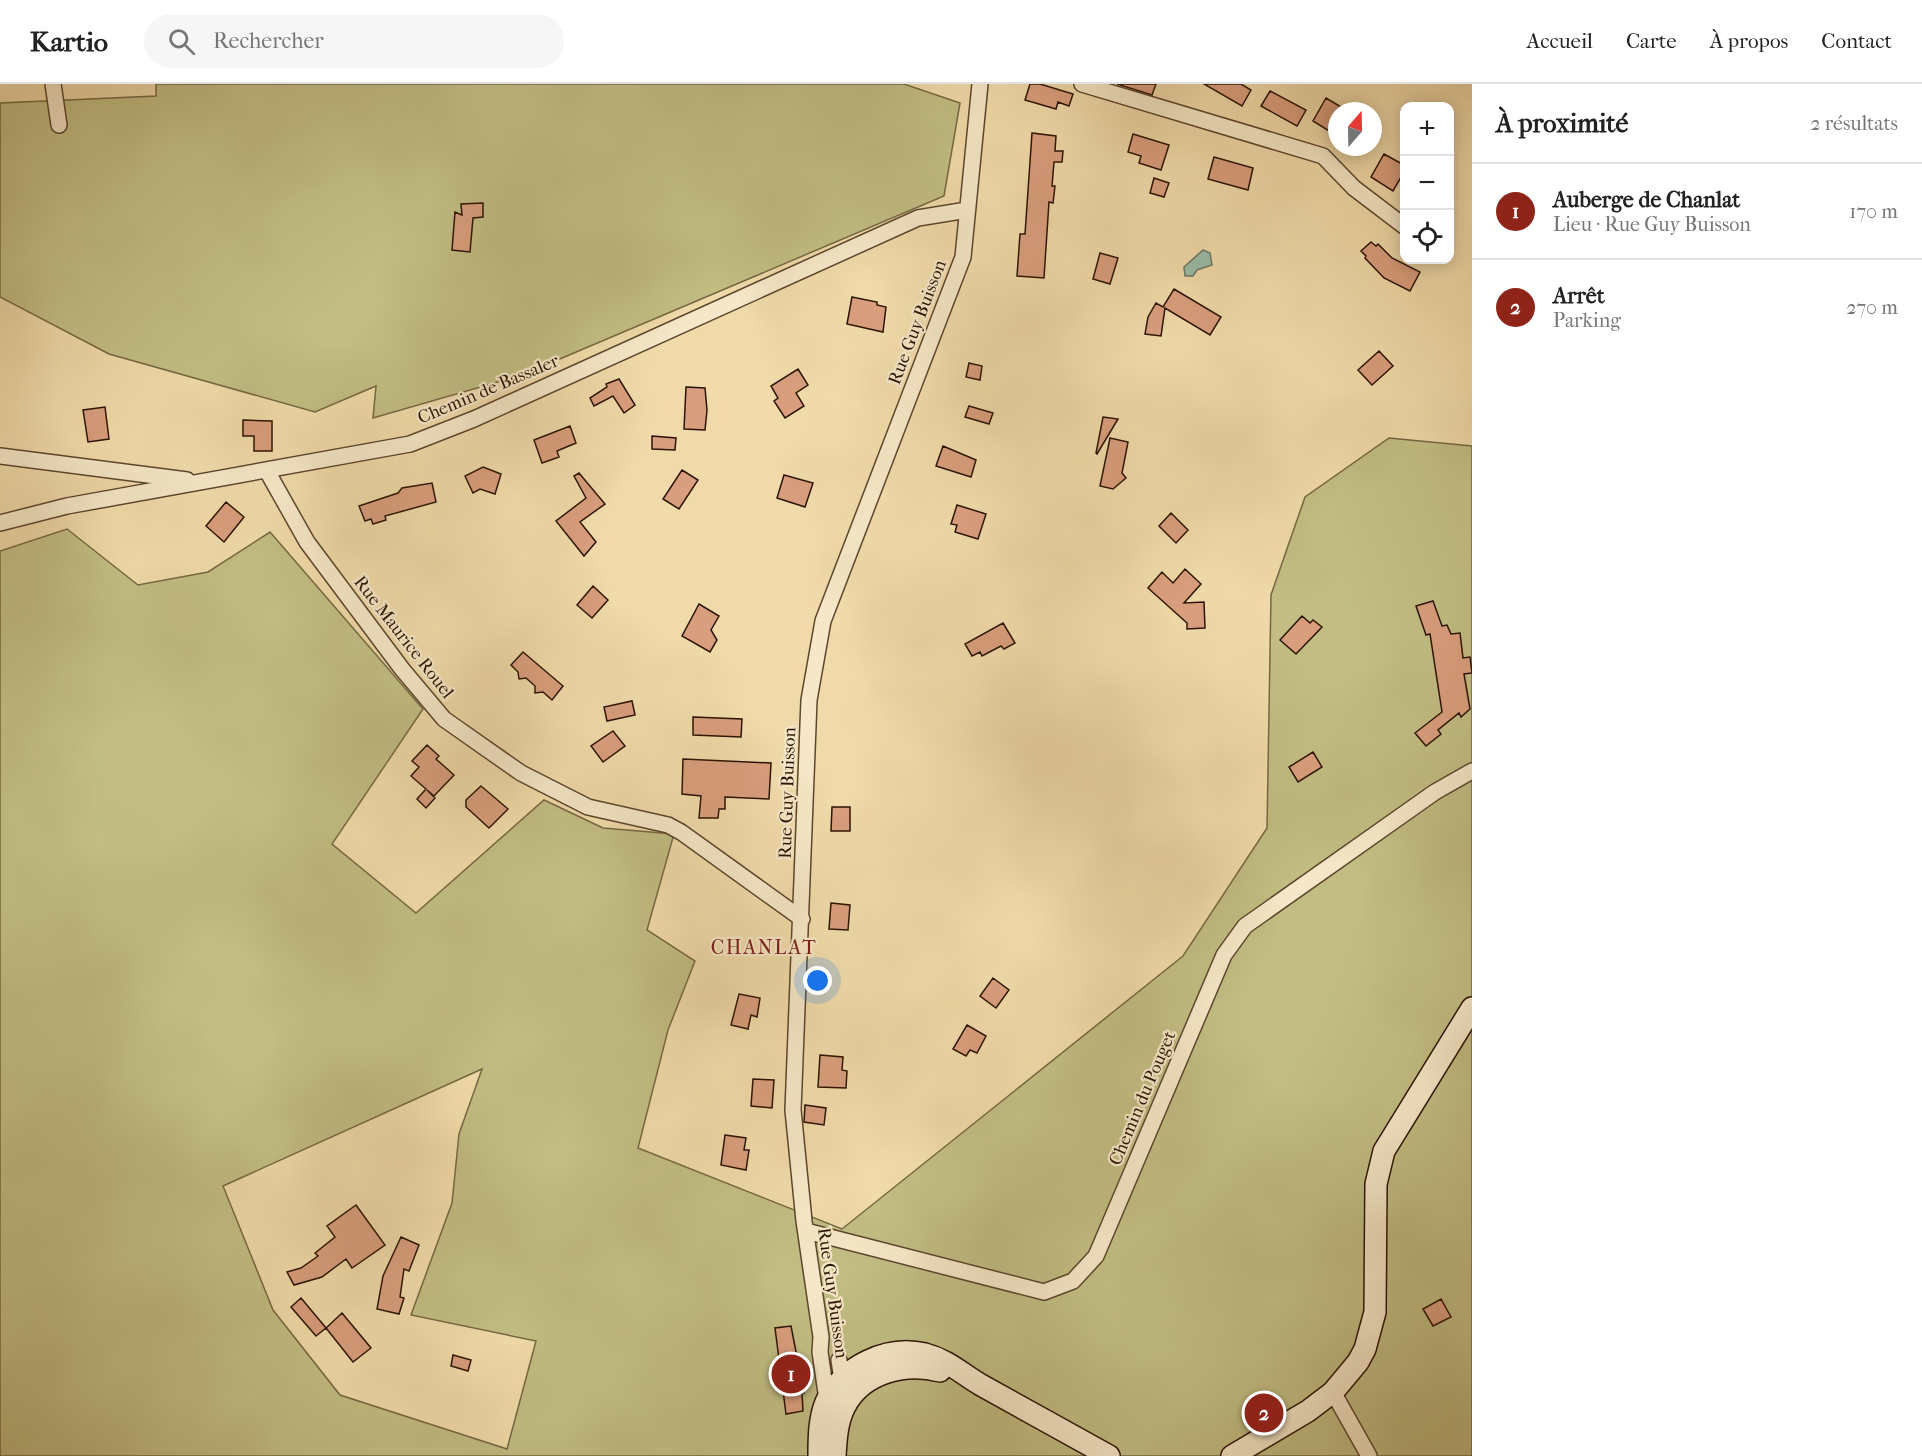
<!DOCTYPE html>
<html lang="fr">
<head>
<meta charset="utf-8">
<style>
	:root { --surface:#fff; --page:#f6f6f6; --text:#222; --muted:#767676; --line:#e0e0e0; --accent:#8f2418 }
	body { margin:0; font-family:"IM FELL French Canon",serif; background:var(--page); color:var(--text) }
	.controls { position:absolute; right:18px; top:18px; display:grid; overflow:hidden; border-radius:12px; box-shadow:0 3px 15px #0003 }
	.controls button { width:54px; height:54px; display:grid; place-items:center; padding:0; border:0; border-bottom:2px solid var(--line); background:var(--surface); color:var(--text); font:30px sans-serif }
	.compass { position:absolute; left:1328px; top:18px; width:54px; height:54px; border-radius:50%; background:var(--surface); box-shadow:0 3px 15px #0003; rotate:20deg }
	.you { position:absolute; left:818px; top:897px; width:21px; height:21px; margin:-15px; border:4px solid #fff; border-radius:50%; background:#1a73e8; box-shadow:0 0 0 9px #1a73e833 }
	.badge { display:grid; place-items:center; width:39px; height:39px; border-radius:50%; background:var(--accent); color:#fff; font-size:20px; font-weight:700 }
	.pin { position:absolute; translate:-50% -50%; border:3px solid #fff; box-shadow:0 2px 6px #0006 }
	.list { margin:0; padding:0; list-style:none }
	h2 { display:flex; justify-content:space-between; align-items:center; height:78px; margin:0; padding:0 24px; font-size:26px }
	h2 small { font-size:20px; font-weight:400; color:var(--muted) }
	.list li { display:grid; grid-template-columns:39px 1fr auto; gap:18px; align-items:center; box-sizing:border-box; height:96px; padding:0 24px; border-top:2px solid var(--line) }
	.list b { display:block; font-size:22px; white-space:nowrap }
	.list p { margin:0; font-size:20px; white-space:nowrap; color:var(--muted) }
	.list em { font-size:20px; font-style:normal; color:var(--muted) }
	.icon { flex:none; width:33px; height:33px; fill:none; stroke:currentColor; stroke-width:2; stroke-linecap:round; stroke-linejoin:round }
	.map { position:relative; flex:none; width:1472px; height:1372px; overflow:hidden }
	header { display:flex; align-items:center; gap:36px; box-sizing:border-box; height:84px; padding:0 30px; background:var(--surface); border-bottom:2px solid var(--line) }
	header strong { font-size:28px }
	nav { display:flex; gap:33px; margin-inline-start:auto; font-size:21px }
	.search { width:420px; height:54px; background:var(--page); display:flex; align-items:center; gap:15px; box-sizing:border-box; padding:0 21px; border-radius:33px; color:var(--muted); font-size:22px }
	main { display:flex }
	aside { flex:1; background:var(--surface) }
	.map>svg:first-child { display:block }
	.green { fill:#c1bd83; stroke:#766842; stroke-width:1.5; fill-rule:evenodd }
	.water { fill:#9abba7; stroke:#6e7865; stroke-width:1.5 }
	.building { fill:#d99e7d; stroke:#2b1402; stroke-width:1.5 }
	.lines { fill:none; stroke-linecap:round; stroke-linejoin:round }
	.minor-casing { stroke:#5c462c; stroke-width:18 }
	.secondary-casing { stroke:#2b1402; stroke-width:24 }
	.minor { stroke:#f5e7c7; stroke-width:15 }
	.secondary { stroke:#f5e7c7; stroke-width:21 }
	.labels { text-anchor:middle; stroke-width:4.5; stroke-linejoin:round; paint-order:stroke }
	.street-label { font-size:18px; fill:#2b1402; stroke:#f5e7c7 }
	.neighbourhood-label { font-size:20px; letter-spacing:1.5px; fill:#7a1f14; stroke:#f5e7c7 }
</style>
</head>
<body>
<header>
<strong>Kartio</strong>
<div class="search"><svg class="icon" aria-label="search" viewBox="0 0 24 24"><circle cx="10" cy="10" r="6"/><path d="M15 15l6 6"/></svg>Rechercher</div>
<nav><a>Accueil</a><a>Carte</a><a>À propos</a><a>Contact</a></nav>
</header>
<main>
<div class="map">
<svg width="1472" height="1372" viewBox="0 0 1472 1372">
	<rect width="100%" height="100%" fill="#f0daa9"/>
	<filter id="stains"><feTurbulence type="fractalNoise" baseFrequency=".00333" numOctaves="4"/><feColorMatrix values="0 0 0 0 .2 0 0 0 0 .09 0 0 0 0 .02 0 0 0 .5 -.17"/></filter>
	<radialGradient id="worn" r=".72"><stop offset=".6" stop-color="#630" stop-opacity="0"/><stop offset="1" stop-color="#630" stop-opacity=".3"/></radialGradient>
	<path class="green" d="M156,0H904L960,19L944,112L522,291L373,334L376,302L315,328L109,270L0,213V19L156,12Z
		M1389,354L1472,362V1372H0V467L67,445L138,501L208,488L270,448L423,625L332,760L416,829L544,716L603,744L674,750L647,846L695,877L668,946L638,1064L842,1145L1183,872L1267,744L1271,511L1305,413ZM482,985L459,1050L452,1119L411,1231L536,1257L507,1365L340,1311L273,1226L223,1102Z"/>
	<path class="water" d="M1203,166L1210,169L1212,181L1197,186L1193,192H1185L1184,183Z"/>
	<path class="building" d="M1030,0H1040L1073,10L1069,22L1058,18L1056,25L1025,16Z
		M1117,0H1156L1152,11Z
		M1204,0H1241L1251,6L1242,22Z
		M1270,7L1306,26L1297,42L1261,22Z
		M1326,14L1341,23L1337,27V52L1313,37Z
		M1032,49L1056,52L1055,67H1063L1062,78H1054L1052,102H1055L1053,119L1049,118L1044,194L1017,192L1020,150H1025Z
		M1133,50L1169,61L1161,86L1139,79L1141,72L1128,68Z
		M1384,70L1404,81V88L1393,107L1371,93Z
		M1214,73L1253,84L1248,106L1208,95Z
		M1154,94L1169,99L1164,113L1150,109Z
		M483,119V133L473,134L470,168L452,166L455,128L462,131L461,120Z
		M1371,158L1376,162L1378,160L1392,174L1420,188L1410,207L1384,194L1365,174L1366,172L1361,167Z
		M1100,169L1118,174L1110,200L1093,195Z
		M1174,205L1221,233L1210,251L1165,224L1161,252L1145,250L1148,233L1156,219L1163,223Z
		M852,213L877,218V221L886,223L883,248L847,240Z
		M1379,267L1393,282L1372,301L1358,286Z
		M969,279L982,282L980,296L966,293Z
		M798,285L808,301L796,309L804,322L785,334L774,317L778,314L771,302Z
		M619,295L635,321L624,329L613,312L594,322L590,314L607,303L606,300Z
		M686,303L705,304L707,326L705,346L684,345Z
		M969,322L993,329L989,340L965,333Z
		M105,323L109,355L88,358L83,326Z
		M1103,333L1118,335L1097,370L1096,369Z
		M243,336L272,337V367H254V352H243Z
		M570,342L576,359L557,367L559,373L542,379L534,356Z
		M652,352L676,354L675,366L652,365Z
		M1110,354L1128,358L1122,389L1126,394L1113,405L1100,402Z
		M943,362L976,376L971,393L936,382Z
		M483,383L501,390L495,410L480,405L473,409L465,392Z
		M682,386L698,396L679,425L663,415Z
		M579,389L605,420L580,438L596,458L584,472L556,437L586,414L574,392Z
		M784,391L813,399L805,423L777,414Z
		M432,399L436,418L385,432L386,436L373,440L371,435L365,437L359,422L398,409L402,404Z
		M226,418L244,433L224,458L206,442Z
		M957,421L986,430L978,455L955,448L957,441L951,440Z
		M1171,429L1188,446L1176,459L1159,442Z
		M1185,485L1201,500L1184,519L1204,518L1205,544L1187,545V539L1148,504L1162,488L1173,499Z
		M593,502L608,516L592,534L577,521Z
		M1433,517L1442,542L1447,541L1451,550L1460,549L1463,574L1470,573L1472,589L1464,590L1470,625L1461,633L1459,629L1438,646L1441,650L1426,662L1415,649L1442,628L1430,550L1426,551L1416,522Z
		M699,520L719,532L711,546L717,556L710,568L682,552Z
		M1302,532L1310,539L1313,536L1322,543L1296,570L1280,556Z
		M1003,539L1015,559L1004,565L1001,562L982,572L980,568L972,572L965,560Z
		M523,568L563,602L552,616L543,608L535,609V602L526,594L519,595L518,588L511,581Z
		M632,617L635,631L607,637L604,623Z
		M693,633L742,635L741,653L693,651Z
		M613,647L625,662L603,678L591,662Z
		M427,661L439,672L436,675L454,691L434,712L427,706L435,714L426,724L417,715L426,705L411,692L419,683L412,677Z
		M1313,668L1322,683L1298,698L1289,683Z
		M683,675L771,679L769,715L725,713V725H719L718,734H699L701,712L682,710Z
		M481,702L508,725L489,744L466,723V716Z
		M832,723H850V747H831Z
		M831,819L850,821L848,846L829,845Z
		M993,894L1009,906L996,924L980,912Z
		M739,910L760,914L757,933L751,931L748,945L731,941Z
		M967,941L986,952L977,969L970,966L966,972L953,965Z
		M820,971L843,973L842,986L847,987L846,1004L818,1003Z
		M753,995L774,996L772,1024L751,1022Z
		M805,1021L826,1024L824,1041L804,1038Z
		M725,1051L746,1054L744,1066H749L746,1086L721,1081Z
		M356,1121L385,1161L352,1184L346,1175L322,1193L294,1201L287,1188L301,1184L318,1172L315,1169L335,1153L327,1142Z
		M401,1153L419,1161L409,1187L404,1185L400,1213L404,1214L399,1230L377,1225L383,1192Z
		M301,1214L326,1244L316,1252L291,1223Z
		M1441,1215L1451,1233L1433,1242L1423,1225Z
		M342,1229L371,1264L353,1278L326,1244Z
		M791,1242L804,1309H802L803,1327L786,1330L775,1244Z
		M453,1271L471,1276L468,1287L451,1282Z"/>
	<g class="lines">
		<defs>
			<path id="minor" d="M53,0L59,41
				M1082,0L1323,72L1354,104L1404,142
				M0,372L187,396
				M267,387L307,458L402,585L444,635L521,689L588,723L668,741L681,748L802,835
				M0,439L67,422L410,360L474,335L918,134L967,126
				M806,1147L1044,1208L1073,1197L1096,1172L1224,871L1245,842L1435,708L1472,687
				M839,1276L843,1303
				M1333,1308L1369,1372
				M827,1316L820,1268L821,1253L804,1137L793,1026L809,616L823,537L963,173L980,0"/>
			<path id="secondary" d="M819,1372C819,1354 819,1335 826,1318C843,1282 887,1261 925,1270C948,1276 962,1290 981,1301C1024,1325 1066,1348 1109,1372
				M835,1372C836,1355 837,1337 845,1322C863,1288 906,1278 940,1287
				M1232,1372L1308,1327L1333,1308L1358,1278L1365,1265L1375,1228L1376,1100L1384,1067L1472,924"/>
		</defs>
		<use href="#minor" class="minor-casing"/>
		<use href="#secondary" class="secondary-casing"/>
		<use href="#minor" class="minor"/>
		<use href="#secondary" class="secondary"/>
	</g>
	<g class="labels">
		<g class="street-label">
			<text transform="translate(917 238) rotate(-69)" y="6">Rue Guy Buisson</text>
			<text transform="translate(488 305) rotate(-23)" y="6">Chemin de Bassaler</text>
			<text transform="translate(404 553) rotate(52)" y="6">Rue Maurice Rouel</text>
			<text transform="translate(787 709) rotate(-88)" y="6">Rue Guy Buisson</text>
			<text transform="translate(1142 1014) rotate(-67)" y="6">Chemin du Pouget</text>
			<text transform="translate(833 1209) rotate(82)" y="6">Rue Guy Buisson</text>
		</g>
		<g class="neighbourhood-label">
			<text x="764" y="870">CHANLAT</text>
		</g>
	</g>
	<rect width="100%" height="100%" filter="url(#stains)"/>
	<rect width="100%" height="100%" fill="url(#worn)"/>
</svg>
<div class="controls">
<button>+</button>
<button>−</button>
<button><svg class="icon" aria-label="locate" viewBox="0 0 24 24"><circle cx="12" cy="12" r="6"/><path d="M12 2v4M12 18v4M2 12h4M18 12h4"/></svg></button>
</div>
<svg class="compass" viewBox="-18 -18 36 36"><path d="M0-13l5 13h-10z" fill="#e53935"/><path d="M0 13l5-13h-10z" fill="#767676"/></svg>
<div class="you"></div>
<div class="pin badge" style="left:791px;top:1290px">1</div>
<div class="pin badge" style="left:1264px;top:1329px">2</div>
</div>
<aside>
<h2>À proximité<small>2 résultats</small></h2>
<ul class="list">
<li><span class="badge">1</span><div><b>Auberge de Chanlat</b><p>Lieu · Rue Guy Buisson</p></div><em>170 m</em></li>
<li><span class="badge">2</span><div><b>Arrêt</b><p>Parking</p></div><em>270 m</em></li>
</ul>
</aside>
</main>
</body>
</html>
